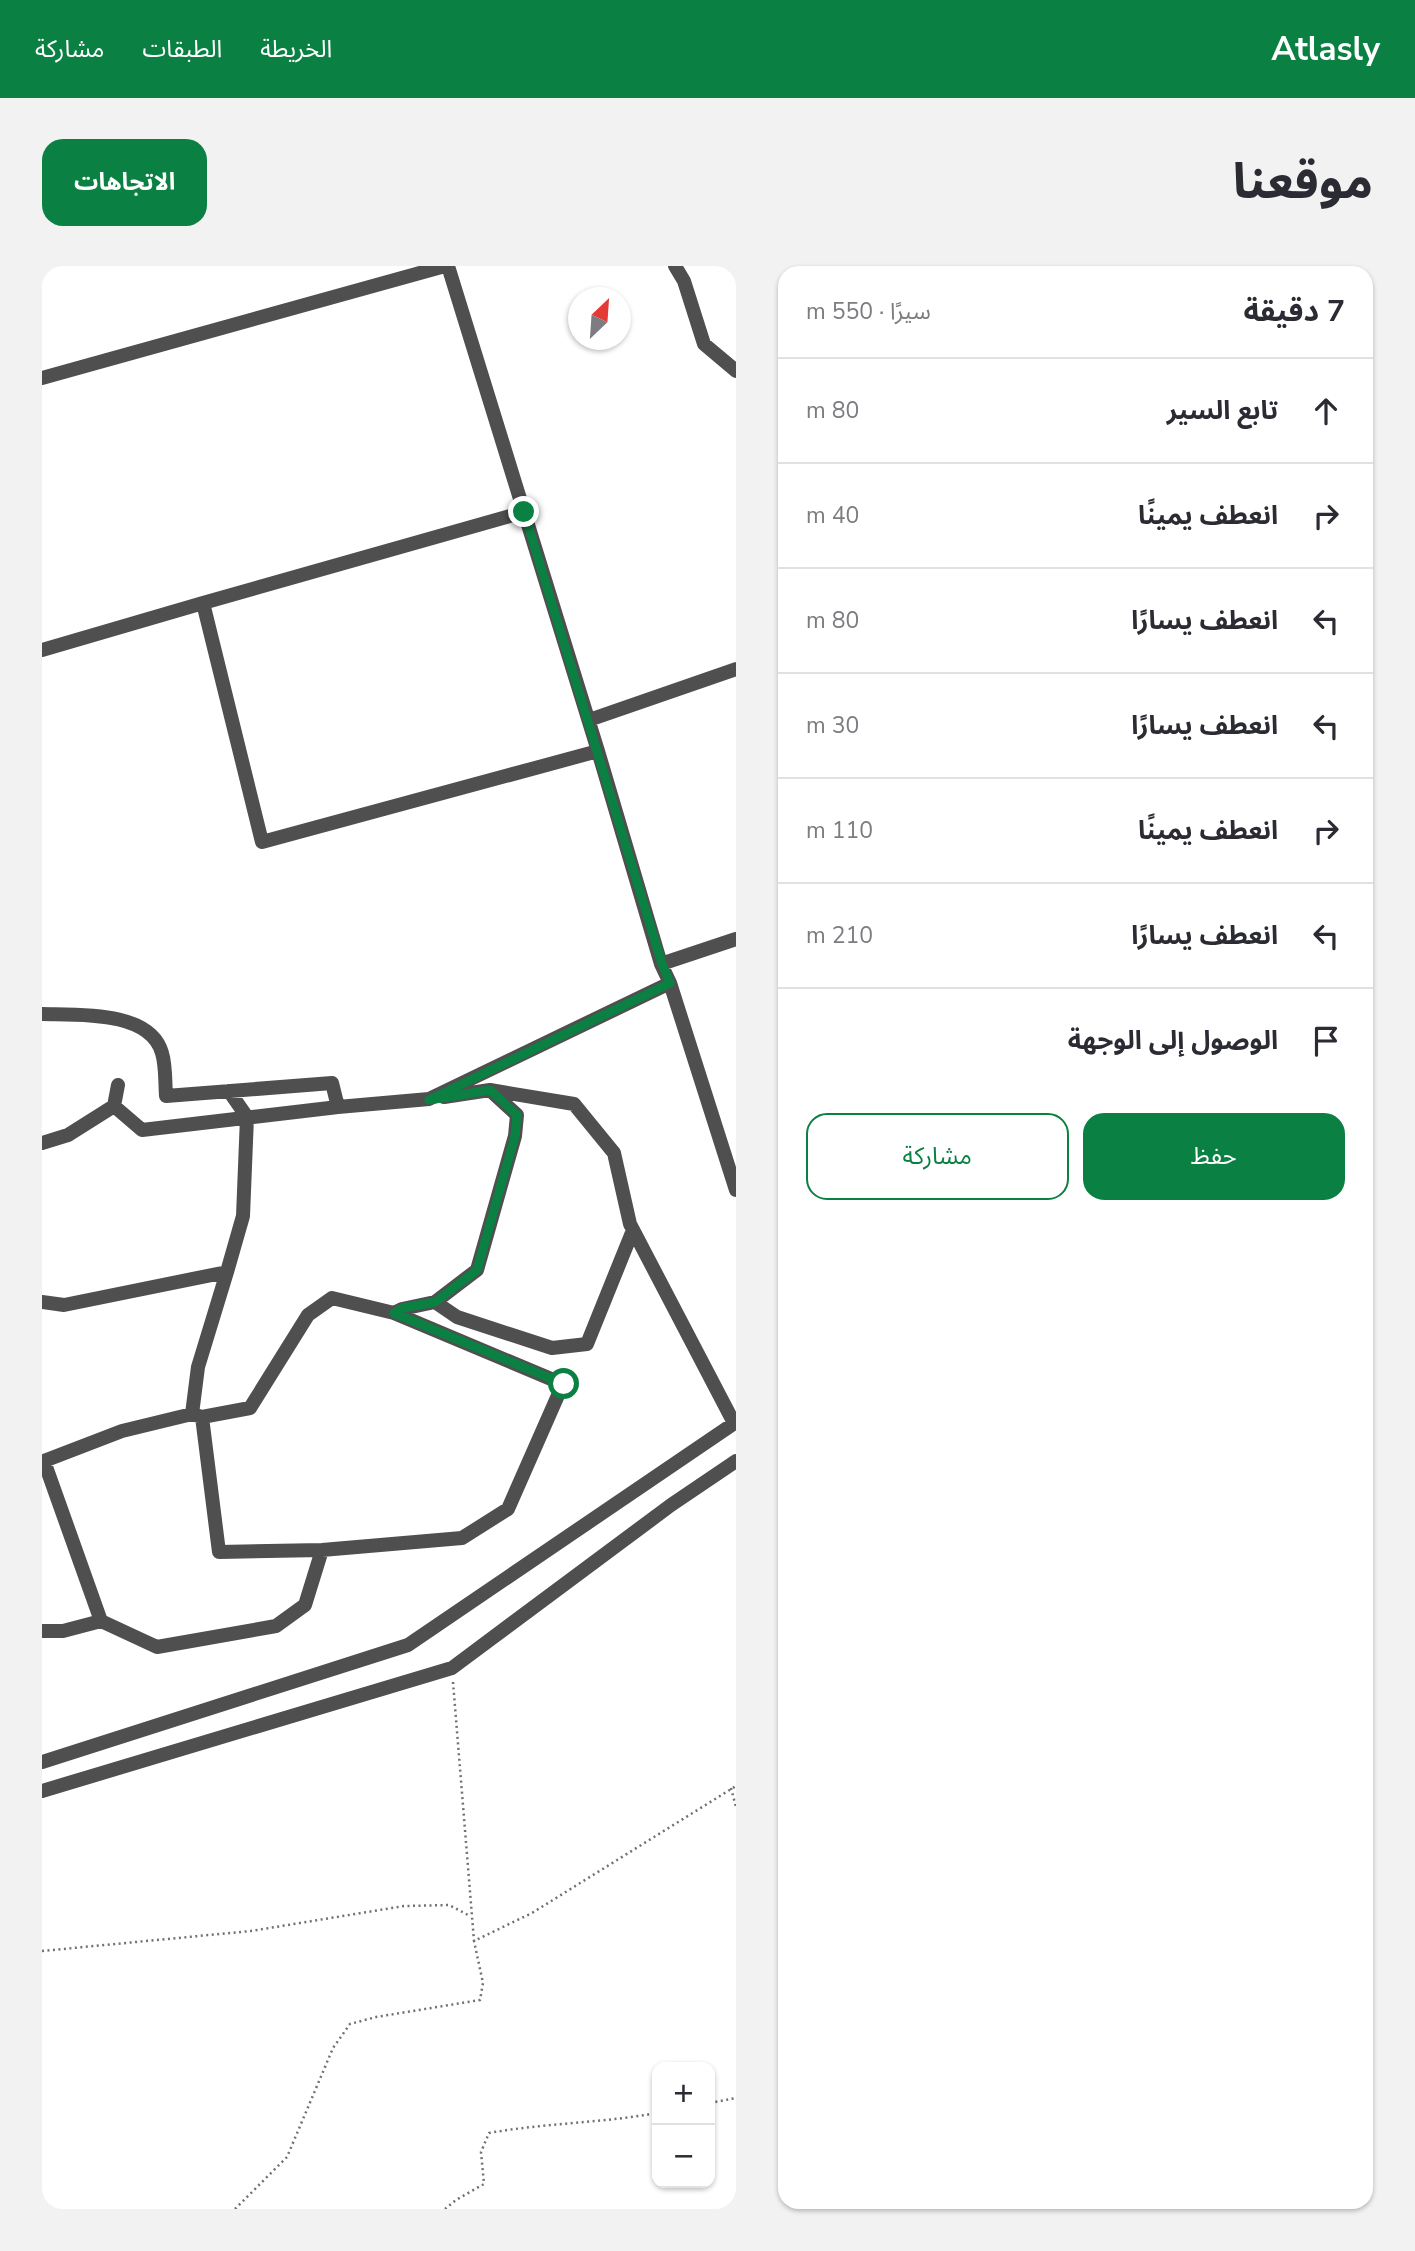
<!DOCTYPE html>
<html lang="ar">
<head>
<meta charset="utf-8">
<style>
	:root { --surface:#fff; --page:#f2f2f3; --text:#2b2b33; --muted:#7c7c81; --line:#e1e1e2; --accent:#0b8043 }
	body { margin:0; font-family:"Nunito Sans","Noto Sans Arabic",sans-serif; background:var(--page); color:var(--text); direction:rtl }
	.controls { position:absolute; right:21px; bottom:21px; display:grid; overflow:hidden; border-radius:14px; box-shadow:0 2px 5px #0004 }
	.controls button { width:63px; height:63px; display:grid; place-items:center; padding:0; border:0; border-bottom:2px solid var(--line); background:var(--surface); color:var(--text); font:35px sans-serif }
	.compass { position:absolute; left:526px; top:21px; width:63px; height:63px; border-radius:50%; background:var(--surface); box-shadow:0 2px 5px #0004; rotate:25deg }
	.stop { position:absolute; width:21px; height:21px; margin:-16px; border:5px solid #0b8043; border-radius:50%; background:#fff }
	.stop.end { background:#0b8043; border-color:#fff; box-shadow:0 2px 7px #0008 }
	.list { margin:0; padding:0; list-style:none }
	h2 { display:flex; justify-content:space-between; align-items:center; height:91px; margin:0; padding:0 28px; font-size:30px }
	h2 small { font-size:23px; font-weight:400; color:var(--muted) }
	.list li { display:grid; grid-template-columns:46px 1fr auto; gap:21px; align-items:center; box-sizing:border-box; height:105px; padding:0 28px; border-top:2px solid var(--line) }
	.list b { display:block; font-size:26px; white-space:nowrap }
	.list em { font-size:23px; font-style:normal; color:var(--muted) }
	.actions { display:flex; gap:14px; padding:21px 28px }
	.actions a { flex:1; padding:16px 0; border:2px solid var(--accent); border-radius:21px; text-align:center; font-size:24px; color:var(--accent) }
	.actions .main { background:var(--accent); color:#fff }
	.icon { flex:none; width:38px; height:38px; fill:none; stroke:currentColor; stroke-width:2; stroke-linecap:round; stroke-linejoin:round }
	.map { position:relative; flex:none; width:694px; height:1943px; overflow:hidden; direction:ltr; border-radius:21px }
	header { display:flex; align-items:center; gap:42px; box-sizing:border-box; height:98px; padding:0 35px; background:var(--accent); color:#fff }
	header strong { font-size:33px }
	nav { display:flex; gap:38px; margin-inline-start:auto; font-size:24px }
	.intro { display:flex; align-items:center; justify-content:space-between; box-sizing:border-box; height:168px; padding:0 42px }
	h1 { margin:0; font-size:49px }
	.button { padding:18px 32px; border-radius:21px; background:var(--accent); color:#fff; font-size:24px; font-weight:700 }
	main { display:flex; gap:42px; padding:0 42px }
	aside { flex:1; background:var(--surface); border-radius:21px; box-shadow:0 2px 5px #0004 }
	.map>svg:first-child { display:block }
	.lines { fill:none; stroke-linecap:round; stroke-linejoin:round }
	.path { stroke:#717171; stroke-width:2.5; stroke-dasharray:2 3.5; stroke-linecap:butt }
	.minor { stroke:#4f4f4f; stroke-width:14 }
	.route { stroke:#0b8043; stroke-width:9 }
</style>
</head>
<body>
<header>
<strong>Atlasly</strong>
<nav><a>الخريطة</a><a>الطبقات</a><a>مشاركة</a></nav>
</header>
<div class="intro"><h1>موقعنا</h1><a class="button">الاتجاهات</a></div>
<main>
<aside>
<h2>7 دقيقة<small>سيرًا · 550 m</small></h2>
<ul class="list">
<li><svg class="icon" aria-label="ahead" viewBox="0 0 24 24"><path d="M12 20V5M6 11l6-6 6 6"/></svg><div><b>تابع السير</b></div><em>80 m</em></li>
<li><svg class="icon" aria-label="right" viewBox="0 0 24 24"><path d="M7 20v-9h11M14 6l5 5-5 5"/></svg><div><b>انعطف يمينًا</b></div><em>40 m</em></li>
<li><svg class="icon" aria-label="left" viewBox="0 0 24 24"><path d="M17 20v-9H6M10 6l-5 5 5 5"/></svg><div><b>انعطف يسارًا</b></div><em>80 m</em></li>
<li><svg class="icon" aria-label="left" viewBox="0 0 24 24"><path d="M17 20v-9H6M10 6l-5 5 5 5"/></svg><div><b>انعطف يسارًا</b></div><em>30 m</em></li>
<li><svg class="icon" aria-label="right" viewBox="0 0 24 24"><path d="M7 20v-9h11M14 6l5 5-5 5"/></svg><div><b>انعطف يمينًا</b></div><em>110 m</em></li>
<li><svg class="icon" aria-label="left" viewBox="0 0 24 24"><path d="M17 20v-9H6M10 6l-5 5 5 5"/></svg><div><b>انعطف يسارًا</b></div><em>210 m</em></li>
<li><svg class="icon" aria-label="arrive" viewBox="0 0 24 24"><path d="M6 21V4h12l-3 4 3 4H6"/></svg><div><b>الوصول إلى الوجهة</b></div></li>
</ul>
<div class="actions"><a class="main">حفظ</a><a>مشاركة</a></div>
</aside>
<div class="map">
<svg width="694" height="1943" viewBox="0 0 694 1943">
	<rect width="100%" height="100%" fill="#fff"/>
	<g class="lines">
		<path class="path" d="M411,1416L432,1675L490,1647L694,1520
			M689,1522L694,1541
			M0,1685L209,1665L362,1640L407,1639L428,1650
			M668,1837L694,1832
			M193,1943L245,1891L291,1782L308,1758L334,1751L438,1734L441,1717L432,1675
			M403,1943L414,1934L442,1918L439,1886L447,1867C503,1857 560,1857 615,1847"/>
		<path class="minor" d="M406,0L556,485L619,698L628,717L694,924
			M633,0L642,15L662,78L694,105
			M0,112L403,0
			M482,246L161,337L220,576L556,485
			M0,384L161,337
			M547,454L694,403
			M619,698L694,673
			M0,748C35,749 108,744 120,787C124,800 123,816 124,830L290,817L296,841L387,833L628,717
			M76,819L72,840L100,864L296,841
			M402,831L448,824L532,838L572,887L588,958L692,1157
			M0,877L26,869L72,840
			M185,1006L156,1101L150,1148L160,1151L208,1142L266,1049L290,1032L352,1047L360,1043L393,1036L415,1051L510,1082L545,1078L591,964
			M0,1036L22,1039L185,1006L201,950L205,851L187,825
			M393,1036L435,1004L473,870L475,849L449,825
			M150,1148L80,1165L2,1195L59,1355L115,1381L234,1360L263,1339L280,1284
			M160,1151L177,1286L280,1284L420,1272L466,1243L521,1118L352,1047
			M0,1365H21L59,1355
			M0,1496L366,1379L694,1156
			M0,1525L410,1402L629,1239L694,1195"/>
	</g>
	<g class="lines">
		<path class="route" d="M482,246L620,698L628,717L387,834L448,824L475,849L473,870L435,1004L393,1036L360,1042L352,1047L522,1118"/>
	</g>
</svg>
<div class="controls">
<button>+</button>
<button>−</button>
</div>
<svg class="compass" viewBox="-18 -18 36 36"><path d="M0-13l5 13h-10z" fill="#e53935"/><path d="M0 13l5-13h-10z" fill="#7c7c81"/></svg>
<div class="stop" style="left:522px;top:1118px"></div>
<div class="stop end" style="left:482px;top:246px"></div>
</div>
</main>
</body>
</html>
